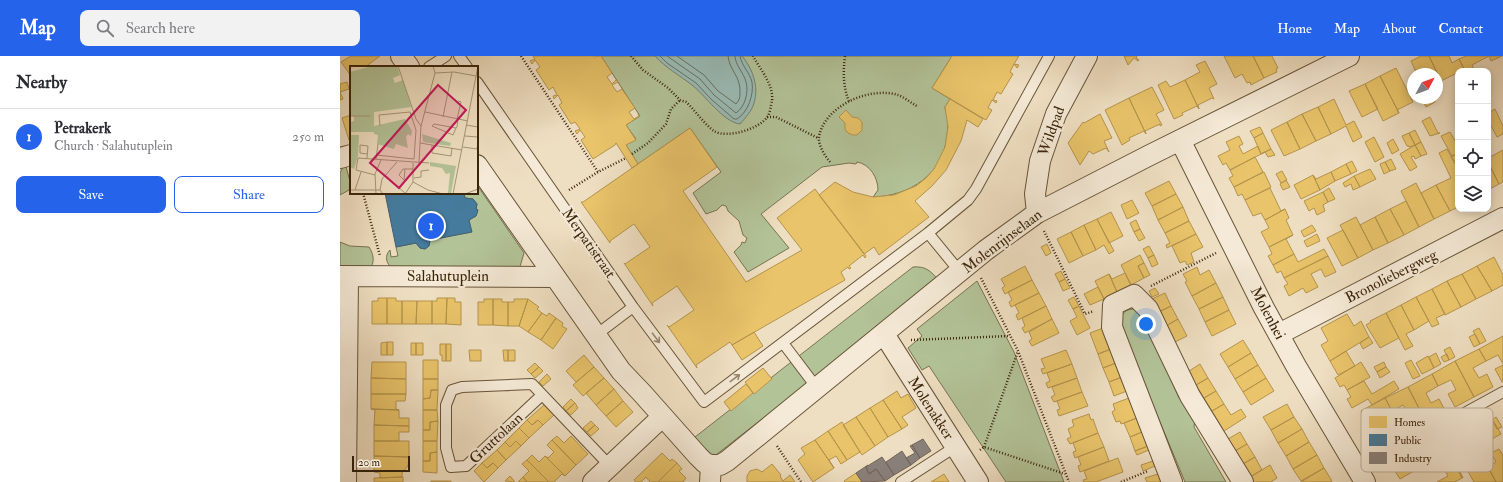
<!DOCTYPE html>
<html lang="en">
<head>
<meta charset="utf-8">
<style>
	:root { --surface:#fff; --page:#f2f2f3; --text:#2b2b33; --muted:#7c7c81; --line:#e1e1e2; --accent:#2563eb }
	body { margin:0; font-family:"IM FELL Double Pica",serif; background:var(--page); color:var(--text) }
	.controls { position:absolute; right:12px; top:12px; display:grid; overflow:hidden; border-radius:8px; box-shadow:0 2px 10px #0003 }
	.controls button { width:36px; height:36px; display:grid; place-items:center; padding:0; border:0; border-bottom:1px solid var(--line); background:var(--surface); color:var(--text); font:20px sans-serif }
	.compass { position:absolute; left:1067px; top:12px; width:36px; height:36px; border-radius:50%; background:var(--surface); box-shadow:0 2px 10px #0003; rotate:49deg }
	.scale { position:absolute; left:12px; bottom:10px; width:58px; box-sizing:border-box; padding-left:4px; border:2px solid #3b250a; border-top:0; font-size:11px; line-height:14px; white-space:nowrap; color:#3b250a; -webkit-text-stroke:3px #f5ead7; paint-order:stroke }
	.you { position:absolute; left:806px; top:268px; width:14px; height:14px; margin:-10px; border:3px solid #fff; border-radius:50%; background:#1a73e8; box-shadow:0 0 0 6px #1a73e833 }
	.badge { display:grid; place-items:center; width:26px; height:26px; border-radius:50%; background:var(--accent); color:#fff; font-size:13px; font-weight:700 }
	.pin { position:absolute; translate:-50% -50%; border:2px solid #fff; box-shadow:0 1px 4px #0006 }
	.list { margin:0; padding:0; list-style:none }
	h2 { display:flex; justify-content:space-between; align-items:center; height:52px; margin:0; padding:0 16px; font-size:17px }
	h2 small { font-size:13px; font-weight:400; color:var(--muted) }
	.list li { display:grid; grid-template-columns:26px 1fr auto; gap:12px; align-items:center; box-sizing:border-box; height:56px; padding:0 16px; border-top:1px solid var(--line) }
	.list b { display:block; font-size:15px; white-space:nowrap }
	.list p { margin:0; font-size:13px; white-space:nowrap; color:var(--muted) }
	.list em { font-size:13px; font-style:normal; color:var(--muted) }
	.actions { display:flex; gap:8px; padding:12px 16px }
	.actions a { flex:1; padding:9px 0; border:1px solid var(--accent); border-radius:8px; text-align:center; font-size:14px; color:var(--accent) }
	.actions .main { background:var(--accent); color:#fff }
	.icon { flex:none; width:22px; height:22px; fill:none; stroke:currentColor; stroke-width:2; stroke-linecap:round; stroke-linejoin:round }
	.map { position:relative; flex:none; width:1163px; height:426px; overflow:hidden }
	header { display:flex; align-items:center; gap:24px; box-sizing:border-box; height:56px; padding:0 20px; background:var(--accent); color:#fff }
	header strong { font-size:19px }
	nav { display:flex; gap:22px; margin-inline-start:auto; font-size:14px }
	.search { width:280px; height:36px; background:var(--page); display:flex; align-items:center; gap:10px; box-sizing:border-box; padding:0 14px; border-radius:8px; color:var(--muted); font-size:15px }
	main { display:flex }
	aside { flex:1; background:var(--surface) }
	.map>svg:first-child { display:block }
	.green { fill:#b3c398; stroke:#777451 }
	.water { fill:#9abcb7; stroke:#748072 }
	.homes { fill:#e9c46a; stroke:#b5944d }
	.public { fill:#457b9d; stroke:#426171 }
	.industry { fill:#8a817c; stroke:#72655a }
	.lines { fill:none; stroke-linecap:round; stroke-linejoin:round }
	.shore { stroke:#6a7060; stroke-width:1 }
	.lane-casing { stroke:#685438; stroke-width:12 }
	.street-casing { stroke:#685438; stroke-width:22 }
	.path { stroke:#3b250a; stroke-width:2.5; stroke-dasharray:1 2; stroke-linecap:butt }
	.lane { stroke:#f5ead7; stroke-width:10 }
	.street { stroke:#f5ead7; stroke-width:20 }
	.oneway { stroke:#988870 }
	.labels { text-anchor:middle; stroke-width:4; stroke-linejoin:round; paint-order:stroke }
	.street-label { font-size:15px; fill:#3b250a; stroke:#f5ead7 }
	.inset-road { fill:none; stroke:#a79578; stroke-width:1 }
	.view { fill:#c2185b; fill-opacity:0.15; stroke:#c2185b; stroke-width:2 }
	.inset-edge { fill:none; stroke:#3b250a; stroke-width:2 }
	.key { fill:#f5ead7; stroke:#bdaf9a; stroke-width:1 }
	.key-label { font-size:11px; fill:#3b250a }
</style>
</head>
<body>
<header>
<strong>Map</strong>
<div class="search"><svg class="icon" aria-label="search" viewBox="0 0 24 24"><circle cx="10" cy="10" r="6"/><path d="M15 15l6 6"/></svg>Search here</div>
<nav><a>Home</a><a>Map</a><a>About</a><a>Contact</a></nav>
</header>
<main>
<aside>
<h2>Nearby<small></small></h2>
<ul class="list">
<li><span class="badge">1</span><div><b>Petrakerk</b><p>Church · Salahutuplein</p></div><em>250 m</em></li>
</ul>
<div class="actions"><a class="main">Save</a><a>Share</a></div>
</aside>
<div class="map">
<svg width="1163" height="426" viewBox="0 0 1163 426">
	<rect width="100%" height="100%" fill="#efdfc2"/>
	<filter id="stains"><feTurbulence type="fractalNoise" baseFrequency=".005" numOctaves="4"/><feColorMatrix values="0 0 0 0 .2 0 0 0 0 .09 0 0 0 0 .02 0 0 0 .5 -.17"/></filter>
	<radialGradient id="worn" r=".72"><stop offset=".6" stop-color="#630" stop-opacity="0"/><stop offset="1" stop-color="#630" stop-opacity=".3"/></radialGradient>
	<path class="green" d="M261,0H612L592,32L610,43C609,45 606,49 605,51C605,54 607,58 607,60C608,66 608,73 607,79C604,118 570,140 533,141L538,134C538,122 530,108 517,106L516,108L509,107L482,111L421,158L449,192L408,216L394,196L401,189L402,186L405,187L407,182L403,179L399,165L388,155L386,150L382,149L377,154L366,158L353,137L381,116L350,72L298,108L286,89L296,83L286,69L300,60Z
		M5,107L11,129L9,134L0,139V117Z
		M137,129L184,197L179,214L54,213C46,209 44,200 50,194L51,201L58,200L56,191L76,187L80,192L85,193L89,190L90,184L131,176L129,164L136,160L138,154L136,153L137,148L133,143L125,142L124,137H137Z
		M0,186L10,190L29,191C33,197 35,205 31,211L0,212Z
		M573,211C586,210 591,215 599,225L372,402L355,381Z
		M637,225L674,296L724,426H666L589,310L582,314L568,292L582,280L577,273Z
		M793,253L798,254L805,262L839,342L845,346L855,363L854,371L886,426H845L780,270C781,260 782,254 793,253Z"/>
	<path class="water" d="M315,0H402C413,13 419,31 414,47C412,55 405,62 400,68C383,66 365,39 352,29C339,19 326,12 315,0Z"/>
	<path class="homes" d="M11,0H40L25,11H11V20L1,6Z
		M193,0H253L254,1L261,0L272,17L267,21L272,28L276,24L278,26L272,29L277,36L282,33L295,52L289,56L294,63L299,60L298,58L300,60L286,69L296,84L286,89L298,108L292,112L276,87L275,89L253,103L241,84L245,81L240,74L237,78L235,75L240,73L235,66L231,68L219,49L222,47L218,39L214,43L213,40L217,39L213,31L209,34L196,14L200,11L195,4L192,8L190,5L195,3Z
		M612,0H679L674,8L679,9L677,12L674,8L670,16L673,18L661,38L657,36L653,44L657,45L656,47L652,44L648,52L652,54L646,64L592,32Z
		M784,0H797L796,2L799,4L798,5L794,2L788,9Z
		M884,0H913L924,22L911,29L910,26L907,27L902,18L895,22Z
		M913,0H932L938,12L936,13L937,16L924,22Z
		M1081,0H1089L1101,25L1097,27V18H1077L1071,5Z
		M1089,0H1109L1112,7L1119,3L1125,15H1118V20L1117,17L1101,25Z
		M1126,0H1149L1132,9L1135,15H1125L1119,3Z
		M1149,0H1162L1151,5Z
		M865,5L877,28L869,32L874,43L872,42L858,49L859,53L845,24L860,16L856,9Z
		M1056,12L1073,46L1057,54L1059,57L1040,20Z
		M1040,20L1059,57L1043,65L1025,28Z
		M845,24L859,53L857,50L842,57L843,59L834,63L818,29L826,25L830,31Z
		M7,26L9,33L0,36L3,43L0,44V28Z
		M1025,28L1038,53L1022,61L1009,35Z
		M812,31L824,54L816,58L822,69L820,70V68L805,75L806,78L789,42Z
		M789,42L806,78L804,75L789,82L790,84L782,89L765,54Z
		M1082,42H1093L1095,46L1086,51Z
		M610,43L643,63L638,71L627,64L621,85L606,114L592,130L575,145L589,161L539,199L534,191L524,198L479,139L495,126L513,136L533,141L554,139L576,130L586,122L594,113L605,91L608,71L605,51Z
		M994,43L1006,69L1014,65L1022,81L1013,86L1006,70L991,78L978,51Z
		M978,51L991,78L976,85L962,58Z
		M1155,53L1163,70V78L1157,81L1148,64V57Z
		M506,54L512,61L518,62L522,66V74L517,79H513L508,77L505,73V67L499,61Z
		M760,58L772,82L764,85L769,96L766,92L753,98L749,95L740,109L728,87L743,66L744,67Z
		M962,58L976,85L960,93L947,66Z
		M11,59V84H9L2,62Z
		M1090,61L1098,77H1100L1090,80L1082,65Z
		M947,66L960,93L944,100L931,74Z
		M920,71L923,77L914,82L910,75Z
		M350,72L377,111L343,135L406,226L462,194L437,162L475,133L526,200L525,202L523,199L509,210L511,212L509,213L508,211L501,216L505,224L392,289L390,286L356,309L357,312L327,269L329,271L354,254L337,230L312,247L313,250L284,207L285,208L310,191L294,168L270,185V187L241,146H243Z
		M1075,74L1081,86L1075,89L1069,77Z
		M1110,76L1118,90V97L1112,100L1101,80Z
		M923,77L931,93L921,98L914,82Z
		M1069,77L1075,89L1069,91V90H1067L1062,80Z
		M899,80L903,88L899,90L903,98L918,90L921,98L890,114L886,107L883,109L878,100L890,94L886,86Z
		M1034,81L1044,101L1035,106L1025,86Z
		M1053,83L1059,94L1052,98L1047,87Z
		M1081,86L1087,98L1081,100L1075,89Z
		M1075,89L1081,100L1075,103L1074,100L1071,101L1077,111L1070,115L1060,98Z
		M931,93L935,99L928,101L925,96L921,98Z
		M1107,93L1118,113V151L1110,155L1096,129L1111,122L1099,97Z
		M1163,94V126L1159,128L1148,106V102Z
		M1118,97V103L1114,105L1111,101Z
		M915,101L923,116L894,131L889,122L893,120L890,114Z
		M1051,103L1056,113L1050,115L1045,106Z
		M1012,105L1017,115L1011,118L1006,108Z
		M1045,106L1050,115L1044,118L1040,108Z
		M1148,106L1159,128L1148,134Z
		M1006,108L1011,118L995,125L991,116Z
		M1030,113L1036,123L1020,131L1014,120Z
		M942,115L947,124L941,127L936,118Z
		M924,116L931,131L905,144L902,138L898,140L894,131Z
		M991,116L995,125L980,134L973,119L976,123Z
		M973,119L980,134L961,143L954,129Z
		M1014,120L1020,131L1013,134L1011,128L1005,131L1003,127Z
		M946,124L950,131L943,134L940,128Z
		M829,125L836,138L812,150L805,137Z
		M1076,127L1094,163L1079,171L1061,135Z
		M1096,129L1110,155L1094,163L1081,137Z
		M930,132L941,155L945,153L925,164L921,157L913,160L905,144Z
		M989,132L995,143L988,146L983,136Z
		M983,136L988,146L983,149L985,155L977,159L974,152L969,155L964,145Z
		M836,138L843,151L818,164L812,150Z
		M792,144L799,157L787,163L781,149Z
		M1066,145L1079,171L1064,179L1050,153Z
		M843,151L849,165L825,177L818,164Z
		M945,153L949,162L946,164L953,179L929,191L921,176L929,172L925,164Z
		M1050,153L1064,179L1048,187L1035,161Z
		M771,156L783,180L769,187L757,163Z
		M1016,161L1033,194L1018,202L1000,169Z
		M1035,161L1048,187L1033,194L1020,169Z
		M757,163L774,195L769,198L764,189L756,194L744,169Z
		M796,164L800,173L794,176L790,167Z
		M849,165L856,178L827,192L826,189L830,187L825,177Z
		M744,169L756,194L743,200L731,176Z
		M972,169L976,175L964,181L961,175Z
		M800,173L805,182L799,185L794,176Z
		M1003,174L1018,202L1002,210L987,182Z
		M731,176L743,200L729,207L717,183Z
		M856,178L863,191L851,197L854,206L847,209L845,205L840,207L832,190Z
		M977,178L980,185L967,191L964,185Z
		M953,179L946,183L954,198L933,209L928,200L932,198L929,191Z
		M707,188L711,197L706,200L701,191Z
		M809,190L814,199L808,202L803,193Z
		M984,193L988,200L944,222L941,215L937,217L933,209L954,198L958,206Z
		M800,199L804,207L798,210L804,222L791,229L781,209Z
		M814,199L818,208L812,211L808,202Z
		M988,200L996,216L985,221L981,213L971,218L978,231L966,237L963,232L949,240L944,230L948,228L944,222Z
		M1154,201L1163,219V229L1152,235L1137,210Z
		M804,207L810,219L804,222L798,210Z
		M685,210L692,224L665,238L662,232L665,230L661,223Z
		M1137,210L1152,235L1136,243L1122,218Z
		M857,211L860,219L869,214L876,227L852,240L845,226L847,225L843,218Z
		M721,215L725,223L719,226L715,218Z
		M785,217L791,229L777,236L769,218L772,223Z
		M769,218L777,236L764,243L755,225Z
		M1122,218L1136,243L1121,251L1107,225Z
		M725,223L730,232L723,235L719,226Z
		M692,224L699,237L671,251L669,246L672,244L668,236Z
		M1107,225L1121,251L1105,259L1092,233Z
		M876,227L883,241L859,253L852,240Z
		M758,231L764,243L750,249L744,238Z
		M815,232L819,238L812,241L809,235Z
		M1092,233L1105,258L1096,262L1099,268L1092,271L1076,241Z
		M699,237L706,250L678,264L676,259L679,257L675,249Z
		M825,237L831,250L819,256L812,243Z
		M734,241L739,250L733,253L728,244Z
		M883,241L889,254L865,266L859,253Z
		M1076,241L1089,265L1074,274L1061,249Z
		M38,242H47V268H32V245H38Z
		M47,242H56V245H62V268H47Z
		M97,242H107L106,268H92V245H97Z
		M107,242H115V246H121V269L106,268Z
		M144,243H153V269H138V246H144Z
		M153,243H162V246H168V270L153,269Z
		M174,243H188L179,270H168V246H174Z
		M188,243L199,251L197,253L202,257L188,276L179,270Z
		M62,245H77L76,268H62Z
		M77,245H92V268H76Z
		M1061,249L1074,274L1066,278L1073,290L1065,294L1046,257Z
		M706,250L712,263L685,277L682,272L685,270L682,262Z
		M739,250L750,272L737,279L730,265L737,261L733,253Z
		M831,250L838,263L826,270L819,256Z
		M889,254L896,268L872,280L865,266Z
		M202,257L207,260L209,257L216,262L201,284L188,276Z
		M1046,257L1059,282L1040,292L1026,269L1031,266L1030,265Z
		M1007,258L1014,270L1021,265L1029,281L990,305L981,289L988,285L981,272Z
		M216,262L223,267L222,270L227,273L213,293L201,284Z
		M712,263L719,277L692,290L689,285L692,283L689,276Z
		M838,263L847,280L835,286L826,270Z
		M763,272L771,293L758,298L750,277Z
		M1139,272L1146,285L1140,288L1133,275Z
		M414,276L423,290L402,304L392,289Z
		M1135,278L1140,288L1134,291L1129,281Z
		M1163,280V308L1158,299L1146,305L1139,293Z
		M1029,281L1033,287L1023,293L1020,287Z
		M903,284L911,297L888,311L880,298Z
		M47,286H53V299H47Z
		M47,286V299H41V287Z
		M71,287H76V299H71Z
		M76,287H83V299H76Z
		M100,288H106V305H102V299H100Z
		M106,288H111V305H106Z
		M1110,291L1115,301L1109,304L1104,294Z
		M771,293L776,307L763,312L758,298Z
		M1139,293L1146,305L1133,312L1139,322L1147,318L1153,331L1134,341L1115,305Z
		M129,294H141V305H130Z
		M163,294H168V305H164Z
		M168,294H175V305H168Z
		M726,294L732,308L703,318L701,313L705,312L701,303Z
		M1006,295L1015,310L998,319L990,305Z
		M911,297L918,309L895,323L888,311Z
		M1096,297L1101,308L1094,312L1089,301Z
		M1107,298L1109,304L1104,306L1101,301Z
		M244,299L254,311L236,326L226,315Z
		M1088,300L1094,312L1082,318L1076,307Z
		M83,304H98V323H83Z
		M1071,304L1080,320L1073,323L1065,307Z
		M1115,305L1134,341L1115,351L1108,338L1116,334L1111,324L1098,330L1092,318Z
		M32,306H66V323L31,322Z
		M1021,306L1030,321L1007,334L1004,329L1000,331L995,322Z
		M1044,306L1046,311L1037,316L1034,311Z
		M195,307L199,311L191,318L187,314Z
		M776,307L782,321L769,326L763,312Z
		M732,308L737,322L708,332L706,327L710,325L707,317Z
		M860,308L868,322L856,329L854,326L852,327L846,317Z
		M918,309L926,322L903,336L895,323Z
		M1163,309V326H1162L1155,313Z
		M199,311L203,315L195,322L191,318Z
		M254,311L264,322L243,340L233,329Z
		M1046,311L1050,316L1040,322L1037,316Z
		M423,312L432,323L414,338L405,326Z
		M207,318L211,323L203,330L199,326Z
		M1092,318L1098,330L1086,337L1091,347L1099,343L1106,356L1086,366L1068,331Z
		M782,321L787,335L774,340L769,326Z
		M31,322L66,323V338H31Z
		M264,322L274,333L256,349L246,337Z
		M737,322L742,336L714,346L711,341L715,339L712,331Z
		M868,322L876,335L864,342L856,329Z
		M926,322L934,335L911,349L903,336Z
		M83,323H98V334H91L90,342L83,343Z
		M1024,325L1032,338L1054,325L1059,333L1032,349L1028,343L1012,352L1007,343L1011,341L1007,334Z
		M406,328L413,337L391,355L384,346Z
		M1068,331L1086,366L1067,376L1060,363L1069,359L1063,349L1052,355L1045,342Z
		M274,333L283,345L266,360L256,349Z
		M91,334H98L97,354H83V343L90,342Z
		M557,335L561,342L568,338L576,352L562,361L568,369L562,373L543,344Z
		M876,335L884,348L872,355L864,342Z
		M742,336L748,350L719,360L717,354L720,353L717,345Z
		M31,338H66L65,345H56V353L59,354L31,353Z
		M789,342L797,362L784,367L781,368L780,365L776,366L772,356L775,354L773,348Z
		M1045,342L1052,355L1041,361L1055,384L1041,392L1025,364L1021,355Z
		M231,343L235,347L226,355L223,351Z
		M543,344L562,373L548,381L530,352Z
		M283,345L293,356L276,371L266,360Z
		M235,347L238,352L231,359L226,355Z
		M884,348L891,359L901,353L906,361L884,375L872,355Z
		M947,348L954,361L931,374L923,361Z
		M204,349L214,359L203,369L198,364L192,369L187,364Z
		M530,352L548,381L535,390L516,361Z
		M31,353L59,354V362H69V370L34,369L35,354Z
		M83,354H97L98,365L90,366V374H83Z
		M749,358L751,364L753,363L758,377L730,388L727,383L731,381L728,373L734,370L732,364Z
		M516,361L535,390L522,399L503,369Z
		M954,361L962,373L938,387L931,374Z
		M1151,361L1161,378L1152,383L1142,366Z
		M1156,361L1162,371L1157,373L1152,364Z
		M797,362L802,376L790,381L784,367Z
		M187,364L192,369L198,364L203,369L189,382L179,372Z
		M98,365L97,385H83V374H90V366Z
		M251,365L255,369L247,376L243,372Z
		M502,366L520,396L507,404L488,375Z
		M34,369L69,370V376H59V385H34Z
		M255,369L259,373L251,380L247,376Z
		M179,372L189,382L181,390L176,385L170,391L165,386Z
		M962,373L969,386L946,400L938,387Z
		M488,375L507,404L501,408L496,400L489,404L494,412L475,384Z
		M802,376L808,390L795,395L790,381Z
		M900,376L907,388L895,395L888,383Z
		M758,377L764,391L735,402L733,396L736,395L733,387Z
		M217,380L224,387L231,380L248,398L236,409L212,384Z
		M212,384L236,409L225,420L205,400L208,402L214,396L207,389Z
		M475,384L494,412L473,426L458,404L465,398L461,392Z
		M1113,384L1126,408L1118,412L1123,422L1104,388Z
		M34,385H69V401L34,400Z
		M83,385H97V396L90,397V405H83Z
		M176,385L181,390L166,404L157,394L165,386L170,391Z
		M969,386L977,399L953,413L946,400Z
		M907,388L915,401L903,408L895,395Z
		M808,390L809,394L797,399L795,395Z
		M764,391L769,405L740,416L738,410L741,409L738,401Z
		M1159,393L1163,399V426H1156L1148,411L1156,406L1151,397Z
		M157,394L166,404L158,412L153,407L147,412L142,407Z
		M97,396V417L83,416V405H90V397Z
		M322,397L330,405L332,403L337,407L318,426H310L306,421L301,426H296L294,424Z
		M192,399L199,406L205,400L225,420L222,418L214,426H209L187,404Z
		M977,399L984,412L961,425L953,413Z
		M34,400L69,401L68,410L62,417V421L40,422V417L34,416Z
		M1074,400L1081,411L1060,423L1053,412Z
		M915,401L922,414L910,421L903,408Z
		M778,402L783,416L756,426H744L743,424L747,423L744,415Z
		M1112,403L1122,422L1115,426H1097L1108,420L1102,409Z
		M187,404L209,426H187L183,421L189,415L182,408Z
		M813,405L815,410L803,415L801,409Z
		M142,407L147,412L153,407L158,412L144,426L134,415Z
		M337,407L342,413L339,415L346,422L343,426H318Z
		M1134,407L1139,415L1148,411L1156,426H1134L1126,412Z
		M432,408L441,419L440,420L443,425L450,419L455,426H407V420L410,415L417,413L422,416Z
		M930,409L937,422L931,426H914L910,421Z
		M984,412L992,425L990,426H961Z
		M516,417L522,426H505L504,425Z
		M604,418L609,426H591Z
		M818,418L821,426H807L805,422Z
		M170,420L175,426L165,425Z
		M63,421V426H34V422Z
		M183,421L187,426H178Z
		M91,425H111V426H91Z"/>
	<path class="public" d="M45,137H124L125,142L133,143L137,148L136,153L138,154L136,160L129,164L132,176L90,184L89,190L85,193L80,192L76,187L56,191Z"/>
	<path class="industry" d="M583,383L591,395L580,402L572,389Z
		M572,389L580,402L571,409L566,402L575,397L570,390Z
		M562,395L571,409L554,419L546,406Z
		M542,401L554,419L545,425L536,413L529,418L526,411Z
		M528,409L526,411L529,418L536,413L545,425L522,426L516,417Z"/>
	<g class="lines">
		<path class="shore" d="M320,0L327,7L356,27L371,43L394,63H397C408,56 414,39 412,26C410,17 401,9 400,0
			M327,0L360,23L374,39L396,57C405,51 409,36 406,26C404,17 395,9 395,0
			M337,0L364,19L378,35L396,48C399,45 400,42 400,37C401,20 389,14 388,0"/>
		<defs>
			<path id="lane" d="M119,0L127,11
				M89,11L106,0
				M137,26L293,251L364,346L588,177L628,144L636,133L709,0
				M588,177L620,216
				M256,279L293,251
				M443,287L477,332
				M202,339L126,410L111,411L106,392V349L112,334L122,331L192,328L270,410
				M1019,415L1163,336
				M561,426L615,391"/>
			<path id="street" d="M61,0L69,11
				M840,84L924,252L956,310L1025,426
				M0,102L11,99
				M137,109L281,315L302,337L358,400L365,407L371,409L370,426
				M697,157L695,138L700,105L716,58L747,0
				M0,220L215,221
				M544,278L638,426
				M939,278L1163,162
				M371,409H380L387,405L646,194L697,157L810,99L1009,0
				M6,426L8,221
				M253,426L322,361
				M832,426L772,271L773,249L794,239L808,253L850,340L903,426"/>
		</defs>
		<use href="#lane" class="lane-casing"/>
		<use href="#street" class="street-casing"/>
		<path class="path" d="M181,0L258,116
			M291,0L303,14L328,32L340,44L346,46C354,53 366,70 374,75C387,83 420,73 428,60C430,57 431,49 432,45C434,29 420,13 413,0
			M505,0C503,16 503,30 509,46
			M427,61H436L478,82
			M292,98L308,87L326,68L331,53L340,44
			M490,106C485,100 478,89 479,81C484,50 530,30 558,39C564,41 571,47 577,50
			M229,134L258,116L286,102
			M23,137L40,200
			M704,175L745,258L754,255
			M641,222L678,295L729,426
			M811,230L876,197
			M571,284L670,280
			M437,390L461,426
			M644,391L678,295
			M640,394L644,391L725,418
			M781,426L808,415"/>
		<use href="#lane" class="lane"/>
		<use href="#street" class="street"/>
	</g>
	<defs><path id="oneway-shaft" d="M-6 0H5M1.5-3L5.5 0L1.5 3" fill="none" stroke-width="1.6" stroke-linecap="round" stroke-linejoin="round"/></defs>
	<g class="oneway">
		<use href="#oneway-shaft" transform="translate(316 282) rotate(53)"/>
		<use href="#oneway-shaft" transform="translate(395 322) rotate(-37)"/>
	</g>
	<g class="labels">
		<g class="street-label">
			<text transform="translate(711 75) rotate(-70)" y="5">Wildpad</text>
			<text transform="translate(662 185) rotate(-37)" y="5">Molenrijnselaan</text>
			<text transform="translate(249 187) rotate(55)" y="5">Merpatistraat</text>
			<text x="108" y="225">Salahutuplein</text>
			<text transform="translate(1051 220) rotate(-27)" y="5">Bronoliebergweg</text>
			<text transform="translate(928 257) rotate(62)" y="5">Molenhei</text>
			<text transform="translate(591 352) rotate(57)" y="5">Molenakker</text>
			<text transform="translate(156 382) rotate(-43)" y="5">Gruttolaan</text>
		</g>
	</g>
	<g transform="translate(10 10)">
		<rect width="128" height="128" fill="#efdfc2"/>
		<path d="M22,0H47L50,9L43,12L45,17L53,14L61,41L24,46V60L55,53L62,65L61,70L58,68L56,71L58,82L46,78L44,83L27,78L28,69L24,68V66H0V56L4,55V51L0,49V6ZM72,68L101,77L100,80L73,76ZM0,69H9L8,90L4,103L0,101ZM80,96L106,100L101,127H98L100,107L96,108L92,102L80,100Z" fill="#b3c398"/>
		<path class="inset-road" d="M48,0L66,53L71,60M85,7L104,6L126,10M75,46L118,55M0,50H20M93,51L102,6M107,53L111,36L108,35M116,59L128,61M106,62L84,58L82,60L103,69L106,62L107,61L108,53M115,70L128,71M70,77L112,84M82,79V87L101,90L102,82M113,81L127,83L128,76M26,89L64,93L66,64L60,46L29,49L30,60M17,92L18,80L10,79V87L17,88M26,93L28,78M69,96L71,60L85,7L83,0M55,103L54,114L49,109L53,103H63M25,109L6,104L8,92L79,97M35,109L56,128M64,112L71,111V105L79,104M63,116L78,124L93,128M128,123V102M0,124H30M5,124L11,106M26,128L25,108L31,94M33,128L30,124L32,113L47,96M55,128L63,116V97M103,128L128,0M115,128L128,123"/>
		<path class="view" d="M88,19L116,44L49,122L20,97Z"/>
		<rect width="128" height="128" class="inset-edge"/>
	</g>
	<rect x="1021" y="352" width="132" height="64" rx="6" class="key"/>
	<rect x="1029" y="360" width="18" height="12" fill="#e9c46a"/>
	<rect x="1029" y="378" width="18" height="12" fill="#457b9d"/>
	<rect x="1029" y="396" width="18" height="12" fill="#8a817c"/>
	<g class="key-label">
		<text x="1054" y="370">Homes</text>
		<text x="1054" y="388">Public</text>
		<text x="1054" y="406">Industry</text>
	</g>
	<rect width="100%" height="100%" filter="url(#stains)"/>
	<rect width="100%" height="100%" fill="url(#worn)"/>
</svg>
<div class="controls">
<button>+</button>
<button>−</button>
<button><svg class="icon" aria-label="locate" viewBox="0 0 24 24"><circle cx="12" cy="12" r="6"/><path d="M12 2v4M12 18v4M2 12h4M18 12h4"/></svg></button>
<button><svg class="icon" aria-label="layers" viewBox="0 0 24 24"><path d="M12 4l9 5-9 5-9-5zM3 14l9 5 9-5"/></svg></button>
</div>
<svg class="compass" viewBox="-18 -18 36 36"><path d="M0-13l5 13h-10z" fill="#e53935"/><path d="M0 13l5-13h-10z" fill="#7c7c81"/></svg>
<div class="scale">20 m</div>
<div class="you"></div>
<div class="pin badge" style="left:91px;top:170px">1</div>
</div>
</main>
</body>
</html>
